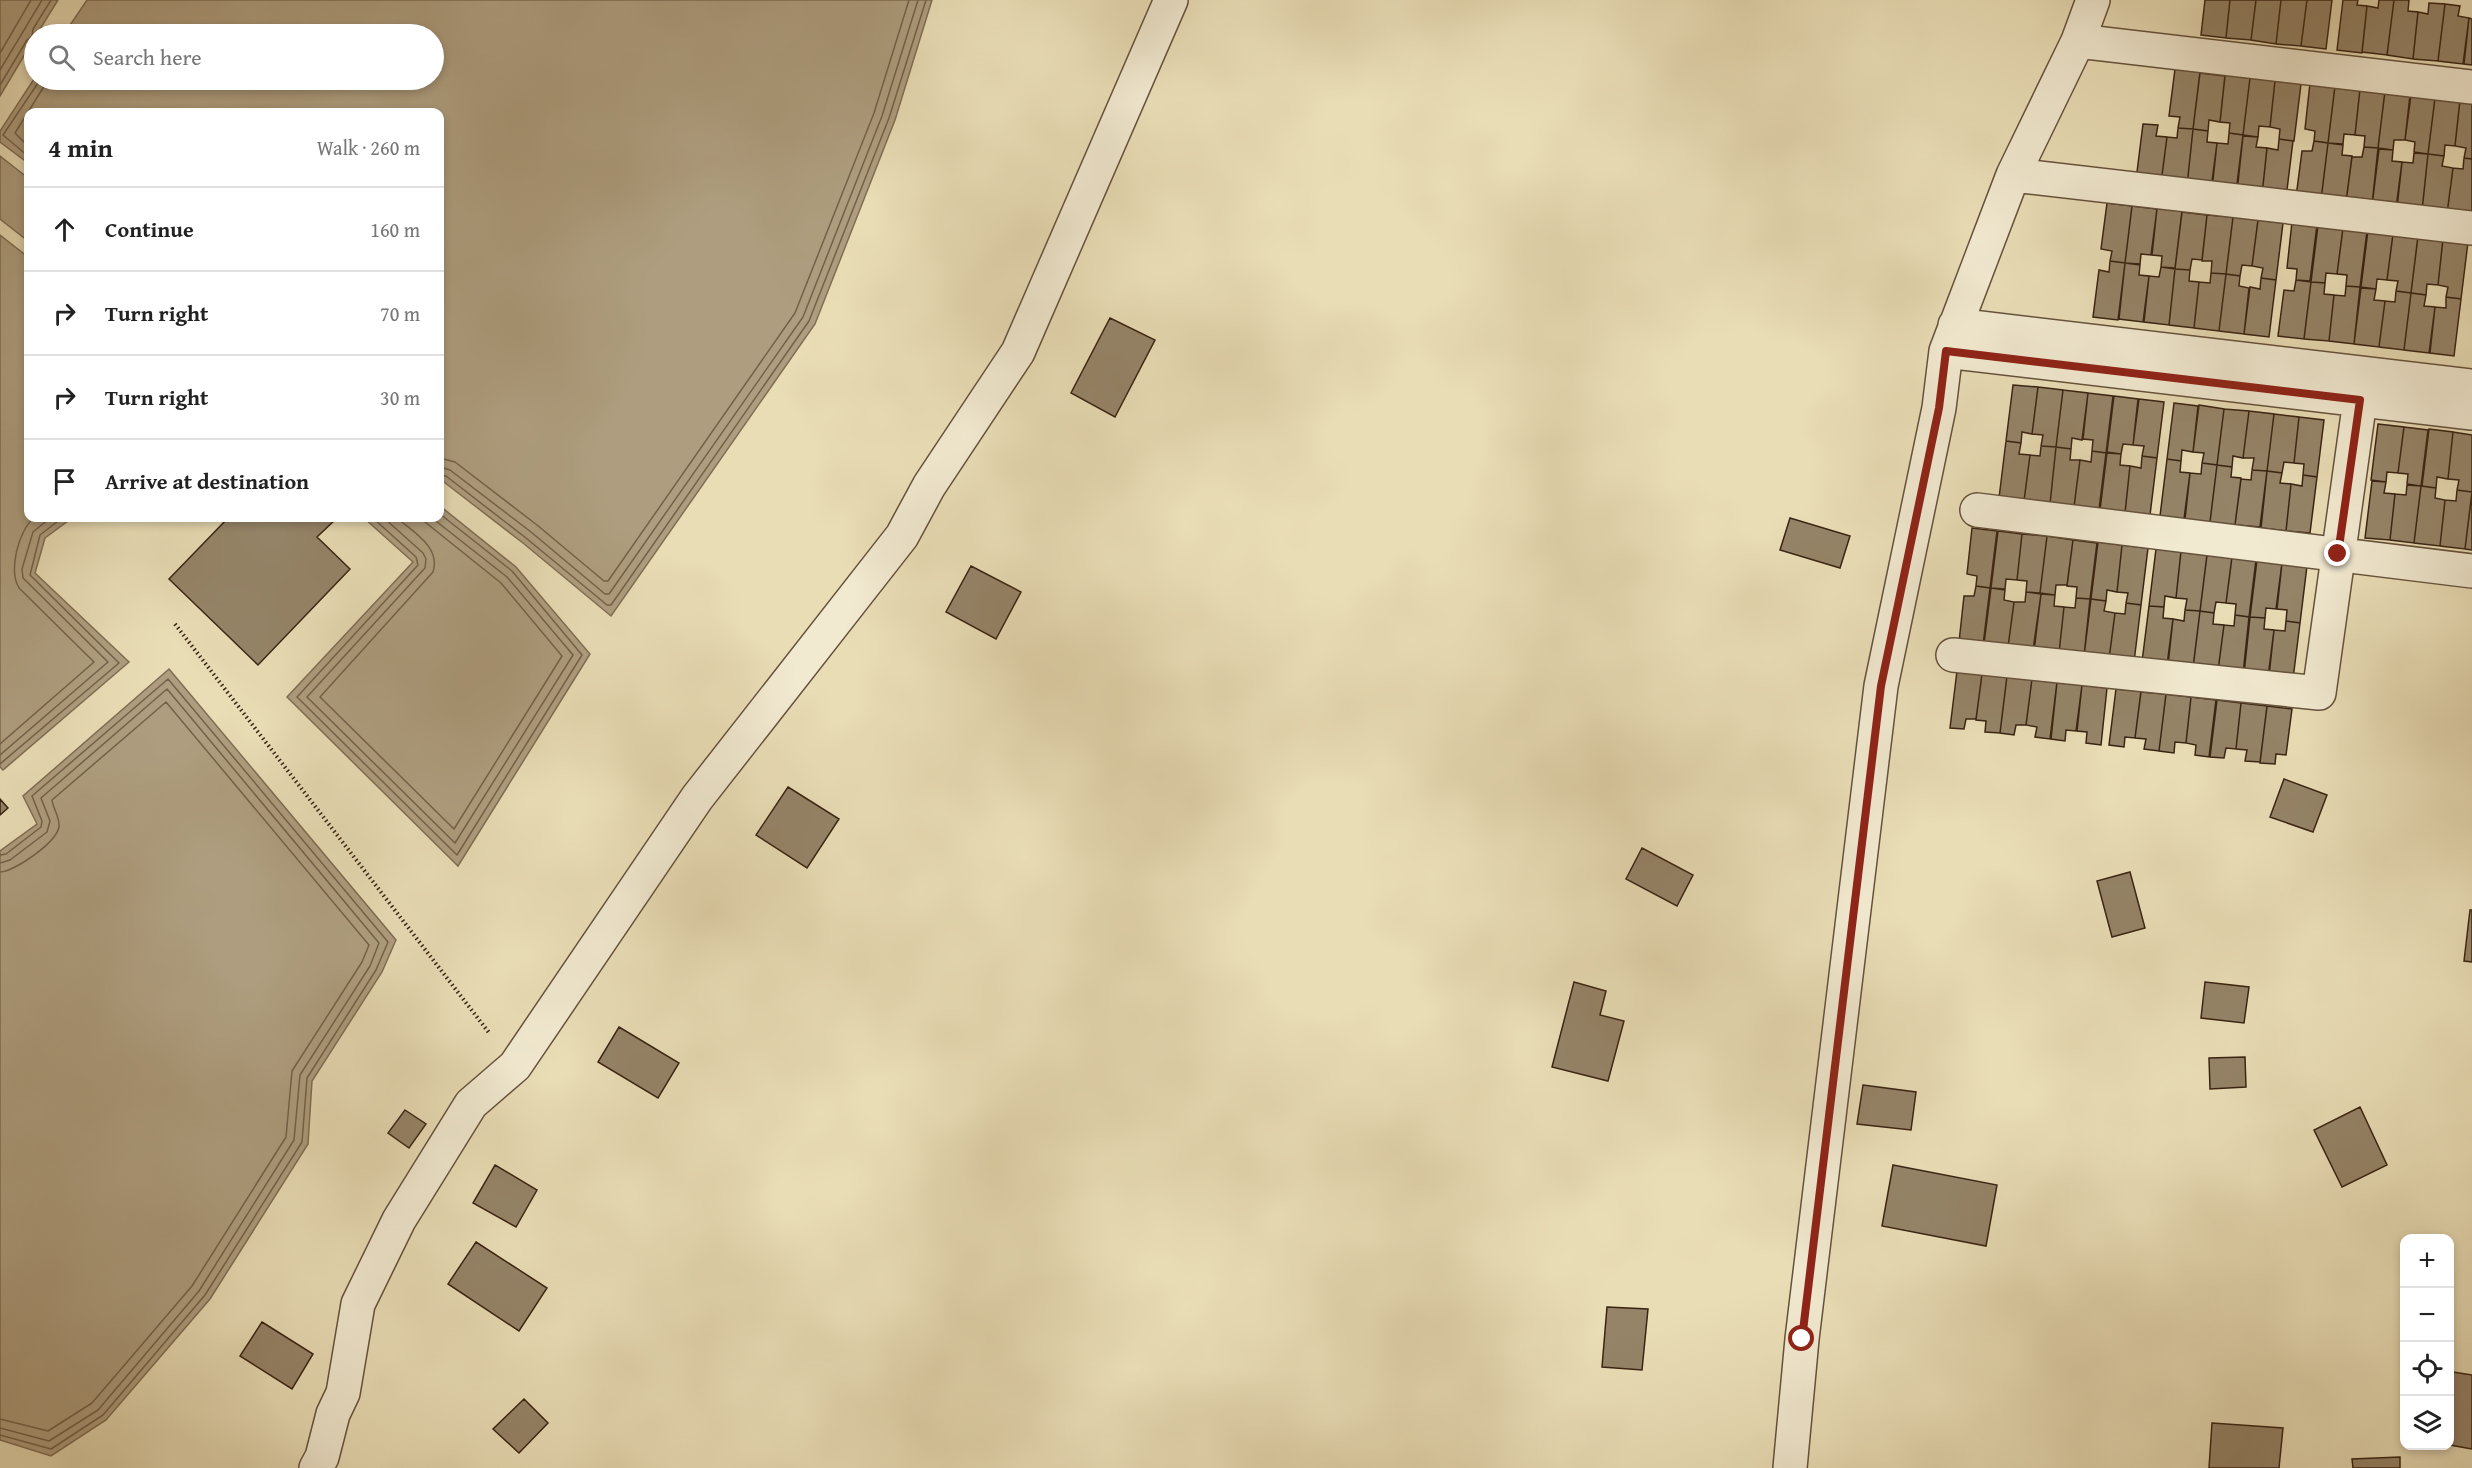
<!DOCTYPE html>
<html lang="en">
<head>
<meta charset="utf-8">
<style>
	:root { --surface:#fff; --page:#f6f6f6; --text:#222; --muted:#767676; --line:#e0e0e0 }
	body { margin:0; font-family:"Gentium Book Plus",serif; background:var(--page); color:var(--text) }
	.controls { position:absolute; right:18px; bottom:18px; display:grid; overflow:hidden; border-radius:12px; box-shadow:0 3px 9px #0003 }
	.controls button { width:54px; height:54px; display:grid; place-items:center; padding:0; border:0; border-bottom:2px solid var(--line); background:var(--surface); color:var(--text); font:30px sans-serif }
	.stop { position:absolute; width:18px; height:18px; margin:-14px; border:4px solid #8f2418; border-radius:50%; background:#fff }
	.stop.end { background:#8f2418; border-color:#fff; box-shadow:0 2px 6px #0008 }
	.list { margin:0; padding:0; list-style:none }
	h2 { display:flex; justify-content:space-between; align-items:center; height:78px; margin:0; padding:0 24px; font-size:26px }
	h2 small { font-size:20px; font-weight:400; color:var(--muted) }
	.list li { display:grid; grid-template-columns:39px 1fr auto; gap:18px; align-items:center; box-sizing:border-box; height:84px; padding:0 24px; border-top:2px solid var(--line) }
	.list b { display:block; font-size:22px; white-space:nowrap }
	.list em { font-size:20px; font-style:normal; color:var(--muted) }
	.icon { flex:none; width:33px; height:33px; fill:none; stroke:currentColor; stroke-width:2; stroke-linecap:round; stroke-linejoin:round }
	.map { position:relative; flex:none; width:2472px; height:1468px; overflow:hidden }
	.search { position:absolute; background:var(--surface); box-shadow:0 3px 9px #0003; left:24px; top:24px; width:420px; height:66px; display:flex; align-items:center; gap:15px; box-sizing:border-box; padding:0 21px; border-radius:33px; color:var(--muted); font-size:22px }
	.panel { position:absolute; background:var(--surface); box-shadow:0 3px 9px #0003; left:24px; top:108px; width:420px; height:414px; border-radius:12px }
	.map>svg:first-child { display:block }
	.water { fill:#ae9e7f; stroke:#806d54; stroke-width:1.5 }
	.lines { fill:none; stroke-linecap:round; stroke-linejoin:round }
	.shore { stroke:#746149; stroke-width:1.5 }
	.building { fill:#958468; stroke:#3a2413; stroke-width:1.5 }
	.minor-casing { stroke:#66523c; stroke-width:36 }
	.path { stroke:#3a2413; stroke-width:4; stroke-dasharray:1.5 3; stroke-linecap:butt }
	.minor { stroke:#f1e9d0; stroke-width:33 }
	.route { stroke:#8f2418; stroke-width:8 }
</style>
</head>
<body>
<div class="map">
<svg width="2472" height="1468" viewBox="0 0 2472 1468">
	<rect width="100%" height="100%" fill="#e9ddb6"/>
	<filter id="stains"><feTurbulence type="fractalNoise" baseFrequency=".00333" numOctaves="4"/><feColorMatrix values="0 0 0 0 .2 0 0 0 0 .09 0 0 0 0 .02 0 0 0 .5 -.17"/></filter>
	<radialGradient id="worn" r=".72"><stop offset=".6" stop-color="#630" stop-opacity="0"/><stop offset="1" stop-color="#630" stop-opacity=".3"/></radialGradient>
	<path class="water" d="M0,0H58L37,34H34V39L0,96Z
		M87,0H932L895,120L815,324L611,616L523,543L440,479V112H28V163L0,142V131L34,79L434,80V34H64Z
		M0,156L28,178V241L0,219Z
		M0,235L28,257V518H72L45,538L35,573L129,662L3,770L0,767Z
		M440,506L516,567L590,654L458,866L287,697L413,562L364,518H440Z
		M169,669L396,940L382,972L312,1081L308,1144L210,1299L106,1420L51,1456L0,1440V851L37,824L23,796Z"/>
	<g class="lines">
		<path class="shore" d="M0,53L31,0
			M0,70L42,0
			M0,85L27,40L32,36L33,29L51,0
			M28,146L15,133L48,80
			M28,156L3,135L40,80
			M440,458L455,462L537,525L604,581H608L795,313L874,113L909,0
			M440,467L450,470L531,532L605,594H609L803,317L882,116L918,0
			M440,475L446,476L526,538L607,605H611L809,321L889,118L926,0
			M373,518L416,557L418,565L297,697L457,855L582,655L512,571L440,514
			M384,518L423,553L426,559L425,568L307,697L455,843L573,655L507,577L432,518
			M397,518C413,532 441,547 433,572L320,697L454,829L562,656L501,583L420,518
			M0,744L94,662L20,589C7,573 19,529 34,518
			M0,755L108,662L23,578L22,569L33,532L50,518
			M0,764L119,663L30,575L40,535L62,518
			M0,855L6,854L41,827L42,821L32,796L168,679L388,942L376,970L307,1078L302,1142L205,1295L103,1415L51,1449L0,1435
			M0,863L10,860L47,832L50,821L41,798L167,689L379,943L370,966L300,1075L294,1140L199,1291L98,1410L49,1441L0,1428
			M0,872C15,871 56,843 59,827C60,817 53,809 52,800L166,702L369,945L362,962L292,1071L286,1137L192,1286L92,1403L48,1431L0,1419"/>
	</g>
	<path class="building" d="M2205,0H2230L2226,38L2201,35Z
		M2230,0H2256L2251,40L2226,38Z
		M2256,0H2281L2276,44L2251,40Z
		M2281,0H2307L2301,46L2276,44Z
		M2307,0H2332L2326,49L2301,46Z
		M2343,0H2358L2357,5L2367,6L2362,53L2337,50Z
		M2379,0H2394L2387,55L2362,52L2367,6L2378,8Z
		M2394,0H2409L2408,11L2418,12L2413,59L2387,55Z
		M2429,3L2445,4L2438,61L2413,59L2418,12L2428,14Z
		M2445,4L2460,6L2458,16L2469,18L2463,64L2438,61Z
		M2469,18L2472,19V65L2464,64Z
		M2175,69L2200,72L2193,129L2178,128L2180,117L2169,116Z
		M2200,73L2225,76L2220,122L2209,120L2208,131L2193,129Z
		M2225,75L2250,78L2243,135L2229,133L2230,123L2220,122Z
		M2250,78L2275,81L2270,127L2259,126L2258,137L2243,135Z
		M2275,81L2301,84L2294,141L2279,139L2280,129L2270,127Z
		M2310,83L2335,86L2328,143L2314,141L2315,131L2305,129Z
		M2335,86L2360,89L2355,135L2344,134L2343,144L2328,143Z
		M2360,89L2385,91L2378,148L2364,147L2365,136L2355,135Z
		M2385,91L2410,95L2405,140H2394L2393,150L2378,148Z
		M2411,95L2435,98L2428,154L2414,152L2415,142L2405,140Z
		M2435,98L2460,100L2455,146L2445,145L2444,156L2428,154Z
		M2460,100L2472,102V159L2464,158L2466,148L2455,146Z
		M2143,124L2158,125L2156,136L2167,137L2161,183L2136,180Z
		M2178,128L2193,129L2187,186L2161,183L2167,137L2177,138Z
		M2193,129L2208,131L2207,142L2217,143L2211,189L2187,186Z
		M2229,133L2243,135L2236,192L2212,189L2217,143L2228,144Z
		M2243,136L2258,137L2256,147L2267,148L2262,195L2237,192Z
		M2279,139L2293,141L2286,198L2262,195L2267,148L2278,150Z
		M2314,141L2328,143L2321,200L2296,197L2302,151H2312Z
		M2328,143L2343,145L2342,155L2352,156L2346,202L2321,200Z
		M2364,147L2378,148L2372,205L2346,202L2352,157H2362Z
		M2379,149L2393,150L2392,161L2402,162L2396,208L2372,206Z
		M2414,153L2428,154L2422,211L2397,208L2402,162L2413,163Z
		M2428,154L2444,156L2442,166L2453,168L2447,214L2422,211Z
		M2464,158L2472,159V217L2447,214L2453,168L2463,169Z
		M2107,203L2132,206L2125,263L2110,261L2112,251L2101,249Z
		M2132,206L2157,209L2151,255L2141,254L2140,264L2125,263Z
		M2157,208L2182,211L2175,268L2161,267L2162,256L2152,255Z
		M2182,212L2207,215L2202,260L2192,259L2190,270L2175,269Z
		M2207,215L2233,217L2226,274L2211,273L2212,261H2202Z
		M2233,217L2258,220L2252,266L2242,265L2240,276L2226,274Z
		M2258,220L2283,223L2276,280L2261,278L2263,268L2252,266Z
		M2292,222L2317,225L2310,281L2296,280L2297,269L2287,268Z
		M2318,225L2343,228L2337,274L2326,273L2325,283L2311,282Z
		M2343,228L2367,231L2360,287L2346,286L2347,275L2337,274Z
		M2368,230L2393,234L2387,280L2377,279L2376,289L2361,287Z
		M2393,234L2418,236L2411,293L2396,291L2398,281L2387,280Z
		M2418,236L2443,239L2438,285L2427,284L2426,295L2411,293Z
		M2443,239L2468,242L2461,299L2446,297L2448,287L2438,285Z
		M2110,261L2125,263L2118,320L2093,317L2099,270L2109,272Z
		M2125,263L2140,265L2139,275L2149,276L2143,322L2119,319Z
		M2161,267L2175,269L2169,325L2144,322L2149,276L2159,277Z
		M2175,269L2190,270L2189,281L2199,282L2194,328L2169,325Z
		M2211,273L2226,274L2219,331L2194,328L2199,282L2210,283Z
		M2226,274L2240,276L2239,286L2249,288L2244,334L2219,331Z
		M2261,278L2276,280L2269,337L2244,334L2250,287L2260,289Z
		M2296,280L2311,282L2304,339L2278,336L2284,290L2294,291Z
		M2311,282L2325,283L2324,294L2334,295L2329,341L2304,339Z
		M2346,286L2360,287L2354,344L2329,341L2334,295L2345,296Z
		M2361,288L2376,289L2374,300L2385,301L2379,347L2354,344Z
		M2396,291L2411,293L2404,350L2379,347L2385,301L2395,302Z
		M2411,293L2426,295L2424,306L2435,307L2429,353L2404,350Z
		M2446,297L2461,299L2454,356L2430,353L2435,307L2446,308Z
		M1110,318L1155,340L1115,417L1071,393Z
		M2013,385L2038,387L2032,434L2022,432L2021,443L2006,441Z
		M2038,387L2063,390L2056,447L2041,446L2043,435L2032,434Z
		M2063,390L2088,393L2082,440L2072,438L2071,449L2056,447Z
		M2088,393L2113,396L2106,453L2092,451L2093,440L2083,439Z
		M2114,396L2138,399L2133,445L2123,444L2121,454L2107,452Z
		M2139,399L2164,402L2157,458L2142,456L2144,446L2133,445Z
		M2174,403L2198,406L2193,452L2182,450L2181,461L2167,459Z
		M2199,405L2224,409L2217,465L2202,463L2204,453L2193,452Z
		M2224,409L2249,411L2243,458L2233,456L2232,467L2217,465Z
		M2249,411L2274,414L2267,471L2252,470L2254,458H2243Z
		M2274,414L2299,417L2294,463L2284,462L2282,473L2267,471Z
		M2299,417L2324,420L2317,477L2303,475L2304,464L2294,463Z
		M2378,424L2404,427L2398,473L2387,472L2386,482L2371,480Z
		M2404,427L2428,430L2421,486L2407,484L2408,474L2398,473Z
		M2429,429L2453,432L2448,479L2437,477L2436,488L2422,486Z
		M2453,432L2472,435V492L2457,490L2459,480L2448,479Z
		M2006,441L2021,443L2019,454L2030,455L2024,501L1999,498Z
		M2041,446L2056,447L2050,504L2024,501L2030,455L2040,456Z
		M2056,447L2071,449L2070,460H2080L2074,507L2050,504Z
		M2092,451L2106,453L2099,509L2074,507L2080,460L2091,462Z
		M2107,453L2121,454L2120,465L2130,466L2125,513L2100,510Z
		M2142,456L2157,458L2150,515L2125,513L2130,466L2141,468Z
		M2167,459L2181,461L2180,472L2190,473L2184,519L2160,516Z
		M2202,463L2217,465L2210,522L2185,519L2190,473L2201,474Z
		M2217,465L2232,467L2231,477L2241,478L2235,525L2210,522Z
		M2252,470L2267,471L2260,527L2235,525L2241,479L2251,480Z
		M2267,471L2282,473L2280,483L2291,484L2286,531L2261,528Z
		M2303,475L2317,477L2310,533L2286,531L2291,484L2302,486Z
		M2372,481L2386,482L2384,493L2395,494L2390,540L2365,538Z
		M2407,485L2421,486L2414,543L2390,540L2395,494L2406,495Z
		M2421,486L2436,488L2435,498L2445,500L2440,546L2414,543Z
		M2457,490L2472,492L2465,549L2440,546L2445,500L2456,501Z
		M2472,492V550L2465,549Z
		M228,518H337L317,537L350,569L258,665L169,579Z
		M1790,518L1850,536L1840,568L1780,550Z
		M1972,528L1997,531L1990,588L1976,586L1977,576L1967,574Z
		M1998,531L2022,534L2017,580L2006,579L2005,589L1991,588Z
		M2022,534L2047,536L2040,593L2026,592L2027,581L2017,580Z
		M2047,536L2073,540L2067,585H2056L2055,595L2040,593Z
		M2073,540L2097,543L2090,599L2076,598L2077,587L2067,586Z
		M2098,542L2122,545L2117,592L2107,590L2106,601L2091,599Z
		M2122,545L2148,548L2141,605L2126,603L2128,593L2117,592Z
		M2156,549L2181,551L2176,598L2165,596L2164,607L2149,606Z
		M2181,551L2207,555L2200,611L2185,610L2187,599L2176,598Z
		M2207,555L2232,557L2226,603L2216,602L2214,613L2200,611Z
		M2232,557L2256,560L2249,617L2235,615L2236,604L2226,603Z
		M2257,560L2282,563L2276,609L2266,608L2265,618L2250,617Z
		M2282,563L2307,566L2300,623L2286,621L2287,610L2277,609Z
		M971,566L1021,592L996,639L946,612Z
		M1976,586L1990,588L1983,645L1959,642L1964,596H1974Z
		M1991,588L2005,590L2004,600L2014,602L2008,647L1984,644Z
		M2026,592L2041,594L2033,650L2008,647L2014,602H2025Z
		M2041,594L2055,595L2054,606L2064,607L2059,653L2034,651Z
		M2076,598L2090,599L2084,656L2059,653L2064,607L2075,608Z
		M2091,599L2106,601L2104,611L2115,613L2109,659L2084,656Z
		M2126,603L2141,605L2134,662L2109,659L2115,613L2125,614Z
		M2149,606L2164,607L2163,618L2173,619L2167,665L2142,662Z
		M2185,610L2200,611L2193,668L2168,665L2173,619L2184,621Z
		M2200,611L2214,613L2213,624L2224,625L2218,671L2193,668Z
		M2235,615L2249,617L2243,674L2218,671L2224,625L2234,626Z
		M2250,617L2265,618L2264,629L2274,630L2268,677L2244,674Z
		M2286,621L2300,623L2293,679L2269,676L2274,630L2285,631Z
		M1957,671L1982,674L1976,719H1966L1964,729L1950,728Z
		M1982,674L2007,676L2000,733L1985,732L1986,721L1976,720Z
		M2007,676L2032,679L2026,725H2016L2014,735L2000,733Z
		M2032,679L2057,682L2050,739L2035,737L2037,727L2026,725Z
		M2057,682L2082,685L2076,731L2066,730L2065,741L2051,739Z
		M2082,685L2107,688L2101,745L2086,743L2087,732L2077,731Z
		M2116,689L2141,691L2135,738L2125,737L2124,747L2109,745Z
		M2141,692L2166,694L2159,751L2144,749L2146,739L2135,738Z
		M2166,694L2191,697L2186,743L2175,742L2174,753L2159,751Z
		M2191,697L2216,700L2209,757L2195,755L2196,745L2186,743Z
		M2217,700L2241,703L2236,749L2226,748L2224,758L2210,757Z
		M2241,703L2267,706L2260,762L2245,761L2247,750L2236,749Z
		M2267,706L2292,709L2286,755L2276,754L2275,764L2260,763Z
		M2284,779L2327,795L2313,832L2270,817Z
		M788,787L839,819L807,868L756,835Z
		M0,799L8,808L0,815Z
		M1642,848L1693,875L1677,906L1626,879Z
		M2130,872L2145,928L2112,937L2097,881Z
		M2470,910H2472V962L2464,961Z
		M1574,982L1606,991L1600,1015L1624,1021L1608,1081L1552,1067Z
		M2205,982L2249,987L2244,1023L2201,1018Z
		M619,1027L679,1063L658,1098L598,1062Z
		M2245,1057L2246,1087L2210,1089L2209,1058Z
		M1863,1085L1916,1092L1911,1130L1857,1124Z
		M2360,1107L2387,1165L2342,1187L2314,1130Z
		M405,1110L426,1124L409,1148L388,1133Z
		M495,1165L537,1190L516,1227L473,1203Z
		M1893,1165L1997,1185L1986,1246L1882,1226Z
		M476,1242L547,1288L519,1331L448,1284Z
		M1607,1307L1648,1309L1642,1370L1602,1367Z
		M262,1322L313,1354L292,1389L240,1356Z
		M2453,1372L2472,1375V1449L2450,1445V1411Z
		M524,1399L548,1423L519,1453L493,1429Z
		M2212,1423L2283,1428L2279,1468H2209Z
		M2400,1457V1468H2353L2352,1459Z"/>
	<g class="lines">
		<defs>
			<path id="minor" d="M2078,41L2472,87
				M2013,175L2472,228
				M1955,325L2472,386
				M1946,351L2472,413
				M1977,510L2472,571
				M1953,655L2319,693L2360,400
				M316,1468L322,1457L333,1414L343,1393L358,1304L399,1220L471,1104L515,1066L697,798L902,536L929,486L1018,352L1171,0
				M1790,1468L1802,1339L1881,686L1939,408L1946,351L2013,175L2078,41L2093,0"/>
		</defs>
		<use href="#minor" class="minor-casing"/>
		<path class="path" d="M175,624L490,1034"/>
		<use href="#minor" class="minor"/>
	</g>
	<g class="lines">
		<path class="route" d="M1802,1339L1881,686L1939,408L1946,351L2360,400L2338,554"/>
	</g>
	<rect width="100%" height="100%" filter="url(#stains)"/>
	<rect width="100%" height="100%" fill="url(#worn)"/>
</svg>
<div class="controls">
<button>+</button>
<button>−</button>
<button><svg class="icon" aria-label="locate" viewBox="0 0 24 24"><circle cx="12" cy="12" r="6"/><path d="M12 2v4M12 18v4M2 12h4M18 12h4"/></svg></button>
<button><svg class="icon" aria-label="layers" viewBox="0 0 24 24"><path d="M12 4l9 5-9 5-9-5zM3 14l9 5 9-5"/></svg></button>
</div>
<div class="stop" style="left:1802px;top:1339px"></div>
<div class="stop end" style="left:2338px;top:554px"></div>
<div class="search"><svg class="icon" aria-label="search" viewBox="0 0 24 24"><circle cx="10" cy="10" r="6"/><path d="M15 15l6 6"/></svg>Search here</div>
<section class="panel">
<h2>4 min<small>Walk · 260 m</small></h2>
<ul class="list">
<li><svg class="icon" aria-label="ahead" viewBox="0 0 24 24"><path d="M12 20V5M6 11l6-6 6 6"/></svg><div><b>Continue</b></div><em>160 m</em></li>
<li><svg class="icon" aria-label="right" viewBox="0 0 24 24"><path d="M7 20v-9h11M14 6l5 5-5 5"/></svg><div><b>Turn right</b></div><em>70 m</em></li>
<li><svg class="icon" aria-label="right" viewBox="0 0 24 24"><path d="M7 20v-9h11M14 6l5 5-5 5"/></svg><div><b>Turn right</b></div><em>30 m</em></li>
<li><svg class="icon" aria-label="arrive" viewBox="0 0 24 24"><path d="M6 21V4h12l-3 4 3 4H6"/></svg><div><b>Arrive at destination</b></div></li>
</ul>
</section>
</div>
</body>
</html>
